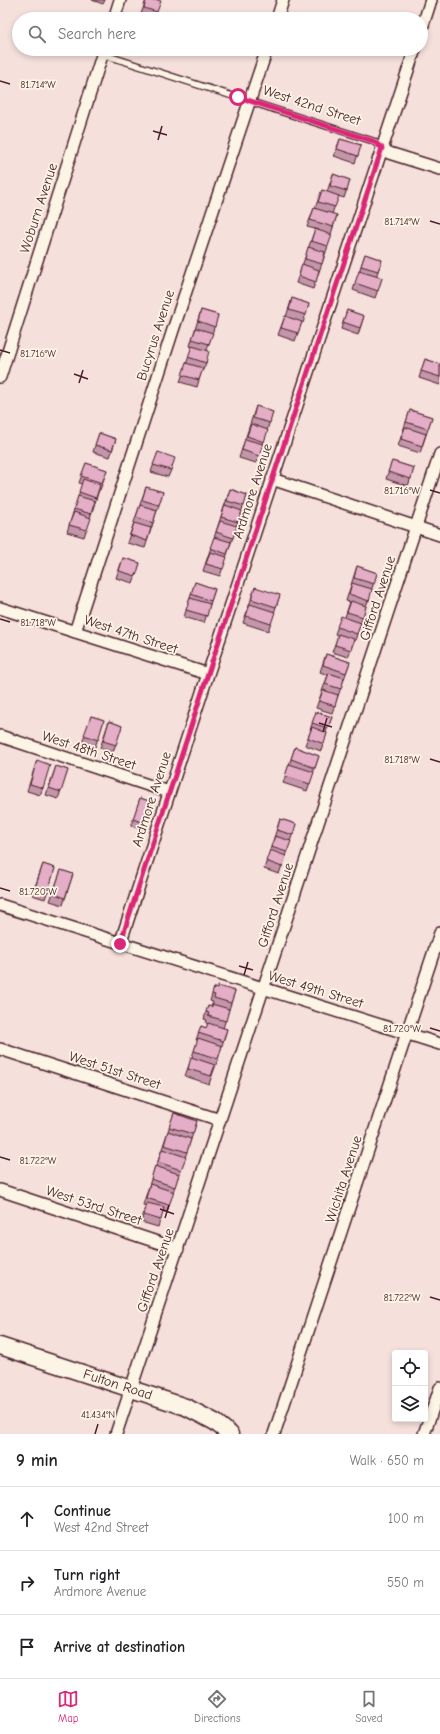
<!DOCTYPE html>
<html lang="en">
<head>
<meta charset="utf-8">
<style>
	:root { --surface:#fff; --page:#f6f6f6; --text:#202124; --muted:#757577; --line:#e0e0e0; --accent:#db2777 }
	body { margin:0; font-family:"Comic Neue",sans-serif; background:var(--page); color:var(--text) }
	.controls { position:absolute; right:12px; bottom:12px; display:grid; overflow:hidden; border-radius:4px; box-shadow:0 2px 6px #0003 }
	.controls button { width:36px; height:36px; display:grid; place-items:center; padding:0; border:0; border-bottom:1px solid var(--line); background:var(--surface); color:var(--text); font:20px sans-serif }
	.stop { position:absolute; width:12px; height:12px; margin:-9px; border:3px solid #db2777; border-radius:50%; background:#fff }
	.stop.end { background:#db2777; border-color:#fff; box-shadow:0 1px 4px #0008 }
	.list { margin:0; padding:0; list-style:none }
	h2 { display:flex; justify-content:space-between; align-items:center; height:52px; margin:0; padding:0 16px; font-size:17px }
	h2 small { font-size:13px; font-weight:400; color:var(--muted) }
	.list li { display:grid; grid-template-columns:26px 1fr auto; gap:12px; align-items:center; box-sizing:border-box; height:64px; padding:0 16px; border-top:1px solid var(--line) }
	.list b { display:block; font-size:15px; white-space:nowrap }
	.list p { margin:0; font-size:13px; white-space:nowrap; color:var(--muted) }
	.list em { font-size:13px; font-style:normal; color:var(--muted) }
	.icon { flex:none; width:22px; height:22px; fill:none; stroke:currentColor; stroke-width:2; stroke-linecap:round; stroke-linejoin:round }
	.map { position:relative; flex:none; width:440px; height:1434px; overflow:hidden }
	.search { position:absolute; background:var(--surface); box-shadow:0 2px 6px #0003; left:12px; right:12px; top:12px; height:44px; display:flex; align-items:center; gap:10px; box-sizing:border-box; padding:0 14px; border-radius:22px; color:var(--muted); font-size:15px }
	.sheet { height:244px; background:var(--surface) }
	nav { display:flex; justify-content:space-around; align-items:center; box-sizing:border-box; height:56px; border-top:1px solid var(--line); background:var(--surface); font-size:11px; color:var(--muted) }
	nav a { display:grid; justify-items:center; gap:2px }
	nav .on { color:var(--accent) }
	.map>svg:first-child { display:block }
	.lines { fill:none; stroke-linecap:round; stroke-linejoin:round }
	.service-casing { stroke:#4a1f2b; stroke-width:8 }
	.minor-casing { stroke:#4a1f2b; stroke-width:14 }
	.secondary-casing { stroke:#4a1f2b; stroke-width:19 }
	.service { stroke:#fcf5e5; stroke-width:5.5 }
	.minor { stroke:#fcf5e5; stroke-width:11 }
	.secondary { stroke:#fcf5e5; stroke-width:16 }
	.wall { fill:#c496aa; stroke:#4a1f2b }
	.building { fill:#e4aec6; stroke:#4a1f2b }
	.route { stroke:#db2777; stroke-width:5 }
	.ticks { fill:none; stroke:#4a1f2b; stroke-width:1.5 }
	.labels { text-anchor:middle; stroke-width:3.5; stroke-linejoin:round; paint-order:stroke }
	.street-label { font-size:14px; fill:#4a1f2b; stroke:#fcf5e5 }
	.ticks-label { font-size:10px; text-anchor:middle; fill:#4a1f2b; stroke:#fcf5e5; stroke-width:3.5; stroke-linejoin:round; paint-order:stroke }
</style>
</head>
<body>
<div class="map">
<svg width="440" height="1434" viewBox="0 0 440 1434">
	<rect width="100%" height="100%" fill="#f5e0dc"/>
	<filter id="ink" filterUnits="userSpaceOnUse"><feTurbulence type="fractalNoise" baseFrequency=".025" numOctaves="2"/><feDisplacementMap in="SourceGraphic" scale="8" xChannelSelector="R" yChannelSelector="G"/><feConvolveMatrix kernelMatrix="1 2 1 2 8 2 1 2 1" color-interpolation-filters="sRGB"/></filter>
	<g filter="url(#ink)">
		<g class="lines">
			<defs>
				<path id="service" d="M102,54L373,141L382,148"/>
				<path id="minor" d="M114,19L120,0
					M277,19L283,0
					M421,31L431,0
					M382,148L389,153L440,169
					M0,377L104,49
					M272,479L440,535
					M0,608L208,674
					M75,632L173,330L267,49
					M0,736L169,792
					M0,905L440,1044
					M120,944L208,674L415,49
					M0,1049L220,1120
					M0,1190L178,1249
					M116,1434L440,454
					M274,1434L440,933
					M424,1434L440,1388"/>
				<path id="secondary" d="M0,1346L186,1407L215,1422L230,1434"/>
			</defs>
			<use href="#service" class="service-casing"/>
			<use href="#minor" class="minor-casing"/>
			<use href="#secondary" class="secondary-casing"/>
			<use href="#service" class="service"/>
			<use href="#minor" class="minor"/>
			<use href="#secondary" class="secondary"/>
		</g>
		<path class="wall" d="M92,0H105L103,4Z
			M146,0L157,12L155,18L156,19H139L141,14Z
			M340,139L361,145L355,163L334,156Z
			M333,174L350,180L344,198L338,196L332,214L337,215L331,234L328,246L313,289L296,283L315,229L319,230L307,227L314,208H315L322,190L327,192Z
			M365,254L382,260L376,277L382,278L375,298L353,290Z
			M292,298L309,304L303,323L302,322L295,341L278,335L285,316L286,317Z
			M201,310L218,315L207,350L206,363L203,370H202L197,387L180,382L192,347L190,346Z
			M347,310L364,316L358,335L341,329Z
			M425,359L440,364V385L419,378Z
			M256,406L273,412L256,463L239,458Z
			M410,410L432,417L420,453L398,446Z
			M99,433L116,439L110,457L93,452Z
			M158,452L171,470L168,477L151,472Z
			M392,461L414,468L408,486L386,479Z
			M86,463L107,470L100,490H99L84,537L67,532L82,484L79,483Z
			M146,487L163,492L145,548L127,543Z
			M230,489L247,495L220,576L203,571L212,544Z
			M123,558L140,563L133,583L116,578Z
			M357,566L377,573L357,634L355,641H354L348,657L332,652L338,636L335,634L339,623L345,617L350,602L346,601Z
			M195,582L215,589L204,623L184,617Z
			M253,594L280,595L268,631L243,623Z
			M326,654L350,662L332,713L316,708L328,675L320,672Z
			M316,712L332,717L326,732L327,733L321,751L305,745L311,730H310Z
			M91,716L104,720L95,747L82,743Z
			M109,721L122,726L113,752L100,748Z
			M295,747L319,756L307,791L283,783Z
			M37,760L43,788L40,795L27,791Z
			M56,766L68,770L58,799L46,795Z
			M140,798L152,802L143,830L131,826Z
			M280,819L296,824L279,874L264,869Z
			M43,864L55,868L45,899L32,895Z
			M61,870L73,874L63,905L50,901Z
			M214,988L217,989L235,991L223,1028L227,1029L218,1059L209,1084L185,1076L198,1040H196L201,1026L206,1028L208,1024L206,1023L207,1020L204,1019L208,1006L211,1007L212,1005L213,1002L210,1001Z
			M174,1113L197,1121L181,1170L179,1177H178L173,1192L167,1212L163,1211L158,1227L141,1222L146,1206L143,1205L153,1173L155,1166L156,1167Z"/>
		<path class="building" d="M146,0H157L161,1L157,12L144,8Z
			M141,14L156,18V19H139Z
			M340,139L361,145L358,156L337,149Z
			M333,174L350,180L347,191L330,186Z
			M322,190L339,196L335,207L318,202Z
			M314,208L337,215L333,227L310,220Z
			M315,229L332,235L328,246L311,241Z
			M308,247L325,252L322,264L305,259Z
			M365,254L382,260L378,271L361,266Z
			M302,264L319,270L316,282L299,276Z
			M359,271L382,278L378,291L355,283Z
			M292,298L309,304L306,315L289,310Z
			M201,310L218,315L215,327L198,321Z
			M347,310L364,316L360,328L343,322Z
			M285,316L302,322L298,333L281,328Z
			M196,328L213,333L209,344L192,339Z
			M192,346L209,351L206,363L188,357Z
			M425,359L440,364V377L421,371Z
			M186,363L203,368L199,380L182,375Z
			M256,406L273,412L270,423L253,418Z
			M410,410L432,417L428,429L406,422Z
			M251,424L268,430L264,442L247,436Z
			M405,427L426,434L422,446L401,439Z
			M99,433L116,439L112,450L95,445Z
			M245,439L263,444L259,456L242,450Z
			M158,452L175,458L171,470L153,465Z
			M392,461L414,468L411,479L388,472Z
			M86,463L107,470L102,483L81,476Z
			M83,479L100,485L96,498L79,492Z
			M146,487L163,492L159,505L142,500Z
			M230,489L247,495L244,506L227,501Z
			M78,496L95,501L91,514L74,509Z
			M140,505L157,510L153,523L136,517Z
			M225,505L242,511L238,522L221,517Z
			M74,512L91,518L87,530L69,525Z
			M220,521L237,526L233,538L216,532Z
			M134,523L151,528L147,541L130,535Z
			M214,537L231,542L227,554L210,548Z
			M210,552L227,557L223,569L206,564Z
			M123,558L140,563L136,576L119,571Z
			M357,566L377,573L374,584L354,578Z
			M195,582L215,589L211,601L191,594Z
			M352,583L372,589L369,601L349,594Z
			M255,587L280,595L276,607L251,599Z
			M190,598L210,604L207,616L186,610Z
			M351,601L366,606L363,617L347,612Z
			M250,604L275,612L271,624L246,616Z
			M341,616L361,623L357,634L337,627Z
			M338,634L354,639L351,650L335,645Z
			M326,654L350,662L346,673L323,665Z
			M329,673L344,678L341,689L325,684Z
			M323,690L338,695L335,706L319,701Z
			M316,712L332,717L328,728L312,723Z
			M91,716L104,720L98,740L84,735Z
			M109,721L122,726L116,745L103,741Z
			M312,727L327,733L324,744L308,738Z
			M295,747L319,756L315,768L291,759Z
			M37,760L50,765L43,788L30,784Z
			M289,764L314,772L310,784L285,776Z
			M56,766L68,770L61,792L49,788Z
			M140,798L152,802L145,823L133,819Z
			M280,819L296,824L293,835L277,830Z
			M275,836L291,841L287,852L271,847Z
			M270,850L286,856L282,867L266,861Z
			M43,864L55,868L48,892L35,888Z
			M61,870L73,874L65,898L53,893Z
			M218,986L235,991L231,1003L214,998L215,995L212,994L214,988L217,989Z
			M212,1004L229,1009L226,1021L208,1016L209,1013L206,1012L208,1006L212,1007Z
			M208,1023L227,1029L223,1041L198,1033L201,1026L206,1028Z
			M198,1038L222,1046L218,1059L194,1051Z
			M191,1057L215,1065L211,1076L188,1069Z
			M174,1113L197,1121L193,1134L169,1127Z
			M168,1131L191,1139L187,1152L164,1145Z
			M162,1149L186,1157L181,1170L158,1162Z
			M155,1166L179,1174L175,1187L151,1179Z
			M150,1184L174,1192L169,1205L146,1198Z
			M147,1203L164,1207L161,1220L144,1215Z"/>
	</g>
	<g class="lines" filter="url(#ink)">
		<path class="route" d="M120,944L208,674L382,148L373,141L238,97"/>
	</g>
	<path class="ticks" d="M0,81L10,84M153,131L167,135M158,140L162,126M430,221L440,224M0,350L10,353M74,374L88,379M79,383L83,370M430,490L440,493M0,619L10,622M319,723L332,727M323,732L327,718M430,759L440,762M0,888L10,891M239,966L253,970M244,975L248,962M430,1028L440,1031M0,1157L10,1160M160,1209L174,1214M165,1218L169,1205M430,1297L440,1300M95,1434L98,1424"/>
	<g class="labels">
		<g class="street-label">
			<text transform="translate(312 105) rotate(18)" y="5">West 42nd Street</text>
			<text transform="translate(38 208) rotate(-72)" y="5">Woburn Avenue</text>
			<text transform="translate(155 335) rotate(-72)" y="5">Bucyrus Avenue</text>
			<text transform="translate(252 491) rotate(-72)" y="5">Ardmore Avenue</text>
			<text transform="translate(377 598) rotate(-72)" y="5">Gifford Avenue</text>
			<text transform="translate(131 634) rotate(18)" y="5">West 47th Street</text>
			<text transform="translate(89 750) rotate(18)" y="5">West 48th Street</text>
			<text transform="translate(151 799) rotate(-72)" y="5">Ardmore Avenue</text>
			<text transform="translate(275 905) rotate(-72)" y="5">Gifford Avenue</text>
			<text transform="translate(316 989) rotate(17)" y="5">West 49th Street</text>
			<text transform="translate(115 1070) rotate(18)" y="5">West 51st Street</text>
			<text transform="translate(343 1179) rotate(-72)" y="5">Wichita Avenue</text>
			<text transform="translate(94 1205) rotate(18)" y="5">West 53rd Street</text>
			<text transform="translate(155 1270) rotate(-71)" y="5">Gifford Avenue</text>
			<text transform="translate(118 1384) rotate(18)" y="5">Fulton Road</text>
		</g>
	</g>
	<g class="ticks-label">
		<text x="38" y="88">81.714°W</text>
		<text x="402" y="225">81.714°W</text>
		<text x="38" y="357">81.716°W</text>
		<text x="402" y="494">81.716°W</text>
		<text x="38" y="626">81.718°W</text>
		<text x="402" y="763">81.718°W</text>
		<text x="38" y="895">81.720°W</text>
		<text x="402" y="1032">81.720°W</text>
		<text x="38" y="1164">81.722°W</text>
		<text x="402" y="1301">81.722°W</text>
		<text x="98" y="1418">41.434°N</text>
	</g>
</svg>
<div class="controls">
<button><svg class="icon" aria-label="locate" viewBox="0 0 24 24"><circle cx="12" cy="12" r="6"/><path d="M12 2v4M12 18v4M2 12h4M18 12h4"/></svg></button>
<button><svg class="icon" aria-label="layers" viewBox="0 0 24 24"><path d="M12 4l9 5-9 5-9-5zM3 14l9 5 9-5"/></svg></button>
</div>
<div class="stop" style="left:238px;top:97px"></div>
<div class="stop end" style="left:120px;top:944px"></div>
<div class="search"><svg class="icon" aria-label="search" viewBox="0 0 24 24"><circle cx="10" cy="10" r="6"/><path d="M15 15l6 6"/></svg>Search here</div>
</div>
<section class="sheet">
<h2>9 min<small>Walk · 650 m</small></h2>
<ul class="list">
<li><svg class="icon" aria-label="ahead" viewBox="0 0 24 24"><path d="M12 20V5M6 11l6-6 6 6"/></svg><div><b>Continue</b><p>West 42nd Street</p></div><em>100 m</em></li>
<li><svg class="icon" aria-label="right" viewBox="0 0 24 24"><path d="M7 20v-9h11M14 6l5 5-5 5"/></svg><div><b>Turn right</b><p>Ardmore Avenue</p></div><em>550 m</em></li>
<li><svg class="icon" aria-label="arrive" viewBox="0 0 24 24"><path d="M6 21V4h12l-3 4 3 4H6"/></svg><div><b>Arrive at destination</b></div></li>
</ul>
</section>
<nav>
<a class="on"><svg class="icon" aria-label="map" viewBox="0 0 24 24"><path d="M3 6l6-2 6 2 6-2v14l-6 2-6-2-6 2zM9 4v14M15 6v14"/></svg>Map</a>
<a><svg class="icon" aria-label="directions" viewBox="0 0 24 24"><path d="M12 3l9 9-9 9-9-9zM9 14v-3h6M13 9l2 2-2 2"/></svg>Directions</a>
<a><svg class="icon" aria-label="saved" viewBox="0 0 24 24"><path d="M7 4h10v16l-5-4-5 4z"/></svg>Saved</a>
</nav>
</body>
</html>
